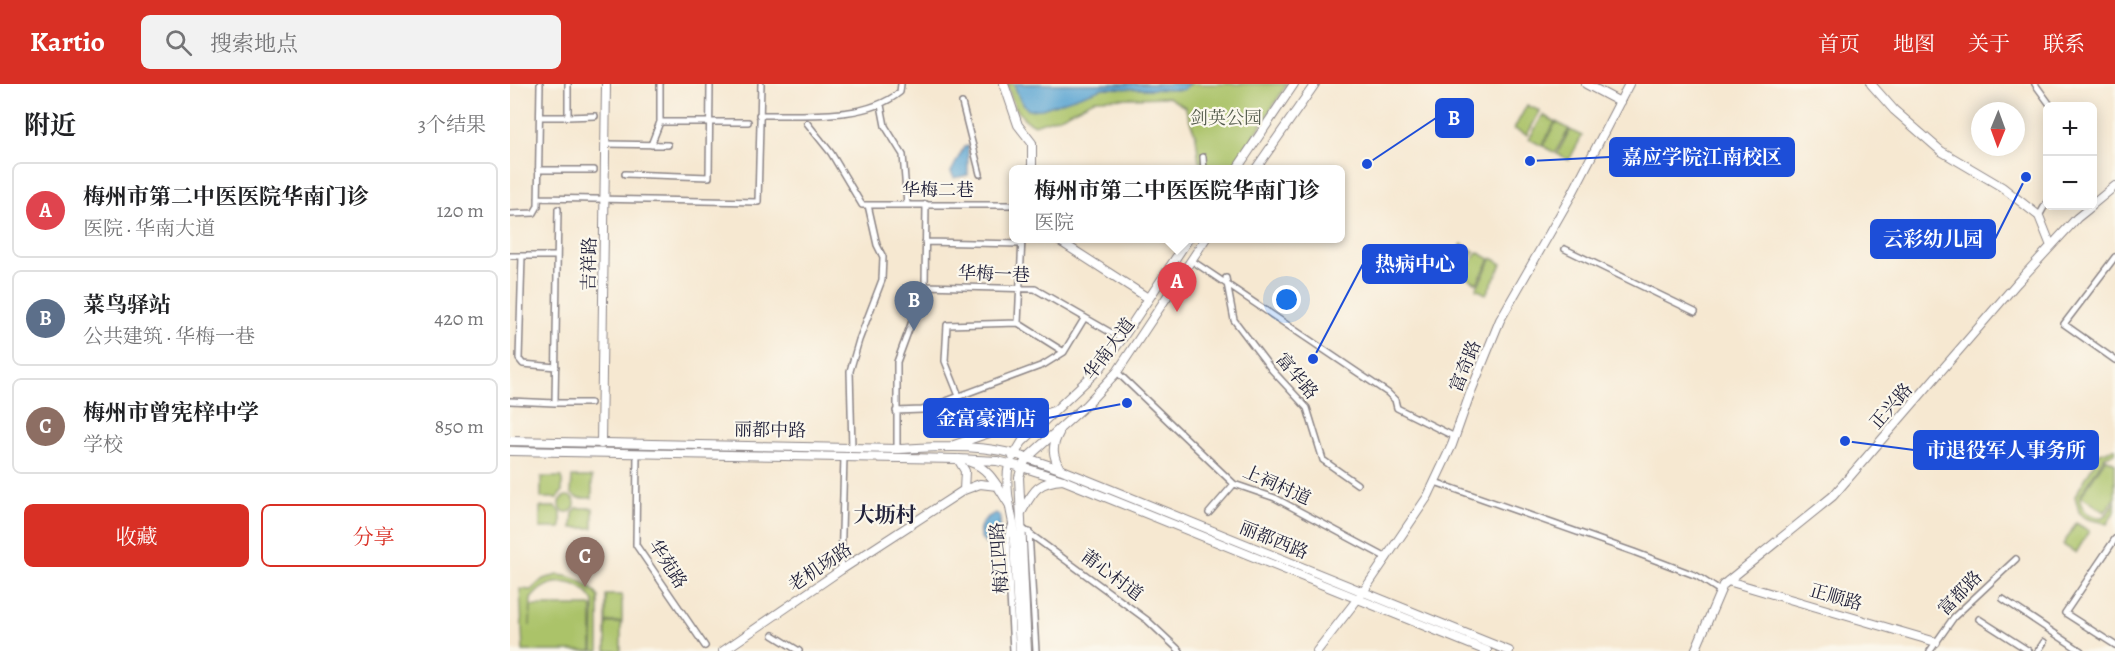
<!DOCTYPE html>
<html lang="zh">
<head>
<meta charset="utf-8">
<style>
	:root { --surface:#fff; --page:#f2f2f2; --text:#202124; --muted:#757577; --line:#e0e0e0; --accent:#d93025 }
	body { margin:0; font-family:Alegreya,"Noto Serif SC",serif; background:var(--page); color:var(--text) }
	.controls { position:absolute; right:18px; top:18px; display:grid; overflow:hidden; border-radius:9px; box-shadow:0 3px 15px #0003 }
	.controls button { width:54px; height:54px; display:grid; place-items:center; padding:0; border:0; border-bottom:2px solid var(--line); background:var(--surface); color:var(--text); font:30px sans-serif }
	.compass { position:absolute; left:1461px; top:18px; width:54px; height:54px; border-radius:50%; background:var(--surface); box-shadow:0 3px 15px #0003; rotate:181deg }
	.you { position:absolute; left:777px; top:216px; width:21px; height:21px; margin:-15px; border:4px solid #fff; border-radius:50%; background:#1a73e8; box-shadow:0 0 0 9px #1a73e833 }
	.badge { display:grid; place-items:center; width:39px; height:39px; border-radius:50%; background:var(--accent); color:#fff; font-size:20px; font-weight:700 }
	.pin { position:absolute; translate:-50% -50px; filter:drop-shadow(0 2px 3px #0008) }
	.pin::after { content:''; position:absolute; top:32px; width:21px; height:18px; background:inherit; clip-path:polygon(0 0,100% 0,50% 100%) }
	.popup { position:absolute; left:499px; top:81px; width:336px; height:78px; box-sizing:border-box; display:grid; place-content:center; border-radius:9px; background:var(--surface); filter:drop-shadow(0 2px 4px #0005); font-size:20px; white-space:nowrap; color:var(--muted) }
	.popup b { font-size:22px; color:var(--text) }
	.popup::after { content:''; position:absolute; left:50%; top:100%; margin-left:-12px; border:12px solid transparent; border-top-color:var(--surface) }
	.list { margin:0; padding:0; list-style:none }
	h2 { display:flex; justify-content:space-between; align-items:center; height:78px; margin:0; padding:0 24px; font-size:26px }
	h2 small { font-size:20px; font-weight:400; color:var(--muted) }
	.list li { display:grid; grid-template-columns:39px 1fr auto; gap:18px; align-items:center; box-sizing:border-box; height:96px; margin:0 12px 12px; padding:0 12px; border:2px solid var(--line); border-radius:9px }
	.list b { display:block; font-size:22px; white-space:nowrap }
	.list p { margin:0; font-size:20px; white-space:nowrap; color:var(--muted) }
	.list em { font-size:20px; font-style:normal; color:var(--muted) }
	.actions { display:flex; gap:12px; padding:18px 24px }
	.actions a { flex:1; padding:14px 0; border:2px solid var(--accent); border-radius:9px; text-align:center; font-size:21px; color:var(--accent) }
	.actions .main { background:var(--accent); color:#fff }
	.icon { flex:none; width:33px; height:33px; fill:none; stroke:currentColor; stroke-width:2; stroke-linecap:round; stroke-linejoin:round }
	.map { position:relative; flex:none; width:1605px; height:567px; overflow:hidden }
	header { display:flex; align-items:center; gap:36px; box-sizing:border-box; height:84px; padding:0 30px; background:var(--accent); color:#fff }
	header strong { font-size:28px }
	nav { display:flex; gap:33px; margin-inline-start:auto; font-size:21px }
	.search { width:420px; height:54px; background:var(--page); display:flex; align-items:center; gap:15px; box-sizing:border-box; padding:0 21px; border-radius:9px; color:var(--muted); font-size:22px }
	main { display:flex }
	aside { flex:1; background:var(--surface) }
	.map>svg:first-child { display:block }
	.green { fill:#abc369; stroke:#667252; stroke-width:1.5 }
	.water { fill:#5aa4d2; stroke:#3e6386; stroke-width:1.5 }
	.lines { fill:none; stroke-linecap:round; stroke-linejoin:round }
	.street-casing { stroke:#8c8586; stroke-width:8 }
	.secondary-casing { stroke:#8c8586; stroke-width:10 }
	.primary-casing { stroke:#8c8586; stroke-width:10 }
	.street { stroke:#fff; stroke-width:5 }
	.secondary { stroke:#fff; stroke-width:8 }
	.primary { stroke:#fff; stroke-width:8 }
	.labels { text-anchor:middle; stroke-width:4.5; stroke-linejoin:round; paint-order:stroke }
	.park-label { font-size:18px; fill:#525a4b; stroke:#fbf7ec }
	.street-label { font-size:18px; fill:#22223b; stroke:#fbf7ec }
	.quarter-label { font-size:21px; font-weight:bold; fill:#22223b; stroke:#fbf7ec }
	.leader { fill:none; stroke:#1d4ed8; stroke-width:2 }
	.callout-dot { fill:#1d4ed8; stroke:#fbf7ec; stroke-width:2 }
	.callout { fill:#1d4ed8; stroke:#1d4ed8; stroke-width:2 }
	.callout-label { font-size:20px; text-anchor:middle; font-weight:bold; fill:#fff }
</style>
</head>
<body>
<header>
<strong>Kartio</strong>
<div class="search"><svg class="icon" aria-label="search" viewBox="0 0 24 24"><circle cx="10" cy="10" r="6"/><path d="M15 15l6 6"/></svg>搜索地点</div>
<nav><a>首页</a><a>地图</a><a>关于</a><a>联系</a></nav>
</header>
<main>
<aside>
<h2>附近<small>3个结果</small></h2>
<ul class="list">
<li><span class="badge" style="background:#e0444e">A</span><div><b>梅州市第二中医医院华南门诊</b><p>医院 · 华南大道</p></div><em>120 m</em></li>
<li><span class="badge" style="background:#5c6f8a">B</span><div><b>菜鸟驿站</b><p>公共建筑 · 华梅一巷</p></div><em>420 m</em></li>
<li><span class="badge" style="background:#8d6e63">C</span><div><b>梅州市曾宪梓中学</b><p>学校</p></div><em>850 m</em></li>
</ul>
<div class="actions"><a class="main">收藏</a><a>分享</a></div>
</aside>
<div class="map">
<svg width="1605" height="567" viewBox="0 0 1605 567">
	<rect width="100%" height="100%" fill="#fbf7ec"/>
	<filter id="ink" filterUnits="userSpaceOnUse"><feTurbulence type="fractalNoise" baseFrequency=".0167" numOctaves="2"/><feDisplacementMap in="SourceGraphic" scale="12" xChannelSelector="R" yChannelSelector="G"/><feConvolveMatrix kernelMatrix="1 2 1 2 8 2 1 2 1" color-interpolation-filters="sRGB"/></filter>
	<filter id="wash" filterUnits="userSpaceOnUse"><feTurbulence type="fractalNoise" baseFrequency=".008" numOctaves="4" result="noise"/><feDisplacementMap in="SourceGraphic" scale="24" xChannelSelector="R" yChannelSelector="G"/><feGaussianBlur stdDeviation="1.35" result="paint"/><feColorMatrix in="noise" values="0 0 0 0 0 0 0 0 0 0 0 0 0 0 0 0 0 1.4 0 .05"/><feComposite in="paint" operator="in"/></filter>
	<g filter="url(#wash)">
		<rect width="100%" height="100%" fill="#f6e8d1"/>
		<path class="green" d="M497,0H777L723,86L708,85L689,78L686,53L675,23L658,13L586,15L552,32L524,41C507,33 502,17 497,0Z
			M1017,21L1030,27L1017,51L1004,45Z
			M1033,31L1045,38L1032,62L1019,55Z
			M1046,38L1059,45L1045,69L1033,62Z
			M1060,46L1072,52L1059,76L1047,70Z
			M952,160L964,167L951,191L939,184Z
			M967,168L980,175L967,199L954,192Z
			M982,174L992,180L976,210L966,205Z
			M1605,364V369L1595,372L1570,412C1570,426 1579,433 1592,433L1597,430L1605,417V427L1597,440C1586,434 1579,440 1569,428L1565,412L1590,369Z
			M1596,374L1605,379V413L1595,428L1571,412Z
			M31,393H52V408L47,414H31Z
			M62,393H82V414H67L61,409Z
			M49 420a8 8 0 1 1 16 0a8 8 0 1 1-16 0Z
			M30,423H45L51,428V444H30Z
			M67,424H83V444H62L63,429Z
			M1566,439L1579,447L1566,469L1553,461Z
			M48,491C65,492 78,499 89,513V567H83L84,518C69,493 38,492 21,515L20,542L21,522H82V567H13L10,505L21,506L33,495Z
			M96,511H112V538H96Z
			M96,539H111V567H96Z"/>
		<path class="water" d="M504,0H680L672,6L593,4L532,25L518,26L509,14Z
			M458,62V91L444,94L441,88L454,63Z
			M486,429L490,432L491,467C466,462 461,439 486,429Z"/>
	</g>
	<g filter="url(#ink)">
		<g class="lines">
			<defs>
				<path id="street" d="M1525,0L1541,22
					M452,19L470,90
					M371,21L375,42L393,71L397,120
					M249,31C292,30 355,37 390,8L391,0
					M30,33H58V0
					M58,33L85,32
					M150,38V0
					M297,39L321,69L352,121H504
					M96,60L158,61
					M141,61L150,38H238
					M693,73L694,86
					M28,86H84
					M115,90L199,93L200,0
					M28,114L248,118L251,0
					M0,130L24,129L28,122L30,0
					M1529,132L1538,116
					M415,158L511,160
					M1055,165L1185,228
					M0,172H47
					M12,172L9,275L13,280L46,283
					M1605,173L1554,240L1605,276
					M681,176L878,309L885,316L887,324L945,353
					M716,194L724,236L762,286L797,324L813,376L847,400
					M415,202L525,205L612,255
					M508,239L512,154
					M607,288L724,400L765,414L877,474
					M449,312L435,277L437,241L508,239L554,268
					M0,317L45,319L48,125
					M45,319H80
					M386,327L412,326L533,281L554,268L574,235
					M342,364L340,287L349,256L372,196L373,173L367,161L358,121
					M387,365V278L415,202L416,120
					M127,369L126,461L195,562
					M925,398L1124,468L1187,492L1210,507
					M699,429L724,400
					M502,440L497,453L503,567
					M512,444L637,536L670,567
					M519,448L526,567
					M1605,455L1555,529L1605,561
					M331,486L334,372
					M1493,515L1571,567
					M1469,535L1519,567
					M263,551L289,567
					M1420,567L1444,533L1506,475
					M1528,567L1534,558"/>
				<path id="secondary" d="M494,0L508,41L522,59V86
					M1076,0L1110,18
					M1361,0L1384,26L1431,67L1492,103L1529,132L1541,162
					M1582,121L1605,102
					M545,154L638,214
					M91,360L96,0
					M517,374L550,385L999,567
					M448,375L455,387L454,406
					M499,380C495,399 499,420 503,439L510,567
					M1218,497L1426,558
					M213,567L331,486L454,406L470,400L487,402
					M517,567L509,393L512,383L553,396L977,567
					M807,567L853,508L918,412L942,361L960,310L990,236L1062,110L1119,0
					M1185,567L1213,501L1323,412L1507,199L1567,134L1582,122"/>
				<path id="primary" d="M726,86L784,0
					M745,86L805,0
					M549,349C541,363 543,372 550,385
					M0,357L387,365C430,363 475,359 517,374
					M444,361L543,327
					M0,367L448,375L487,377L512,383L517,374L576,321L607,288L696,154
					M503,373L512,358L591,283L612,255L679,154
					M460,378C480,384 488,404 499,420
					M512,427C524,406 527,398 553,396"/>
			</defs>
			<use href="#street" class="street-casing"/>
			<use href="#secondary" class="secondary-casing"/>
			<use href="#primary" class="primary-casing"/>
			<use href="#street" class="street"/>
			<use href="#secondary" class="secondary"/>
			<use href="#primary" class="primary"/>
		</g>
	</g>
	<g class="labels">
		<g class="park-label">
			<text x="716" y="40">剑英公园</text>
		</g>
		<g class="street-label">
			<text x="428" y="112">华梅二巷</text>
			<text transform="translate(79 180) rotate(-89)" y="6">吉祥路</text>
			<text transform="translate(484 190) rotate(2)" y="6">华梅一巷</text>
			<text transform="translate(599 265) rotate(-53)" y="6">华南大道</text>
			<text transform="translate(955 282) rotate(-68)" y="6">富奇路</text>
			<text transform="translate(787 292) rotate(50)" y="6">富华路</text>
			<text transform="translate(1381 322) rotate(-49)" y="6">正兴路</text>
			<text transform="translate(260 346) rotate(1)" y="6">丽都中路</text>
			<text transform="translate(767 401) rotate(24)" y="6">上祠村道</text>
			<text transform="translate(764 456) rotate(22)" y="6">丽都西路</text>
			<text transform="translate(489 474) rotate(-94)" y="6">梅江四路</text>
			<text transform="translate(158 480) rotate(57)" y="6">华苑路</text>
			<text transform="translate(310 483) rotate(-34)" y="6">老机场路</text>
			<text transform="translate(602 491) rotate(37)" y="6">莆心村道</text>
			<text transform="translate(1450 509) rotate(-46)" y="6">富都路</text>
			<text transform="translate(1326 513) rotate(16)" y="6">正顺路</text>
		</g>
		<g class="quarter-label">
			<text x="375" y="438">大坜村</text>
		</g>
	</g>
	<path class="leader" d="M857 80L926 34M1020 77L1100 73M1516 93L1485 155M803 275L853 180M617 319L538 334M1335 357L1404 366"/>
	<g class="callout-dot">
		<circle cx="857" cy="80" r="6"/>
		<circle cx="1020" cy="77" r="6"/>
		<circle cx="1516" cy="93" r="6"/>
		<circle cx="803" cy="275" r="6"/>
		<circle cx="617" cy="319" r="6"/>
		<circle cx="1335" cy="357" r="6"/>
	</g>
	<g class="callout">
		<rect x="926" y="15" width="37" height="38" rx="6"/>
		<rect x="1100" y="54" width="184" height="38" rx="6"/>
		<rect x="1361" y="136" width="124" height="38" rx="6"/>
		<rect x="853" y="161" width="104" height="38" rx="6"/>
		<rect x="414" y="315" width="124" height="38" rx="6"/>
		<rect x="1404" y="347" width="184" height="38" rx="6"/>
	</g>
	<g class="callout-label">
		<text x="944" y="41">B</text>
		<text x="1192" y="80">嘉应学院江南校区</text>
		<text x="1423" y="162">云彩幼儿园</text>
		<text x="905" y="187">热病中心</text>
		<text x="476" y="341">金富豪酒店</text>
		<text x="1496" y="373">市退役军人事务所</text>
	</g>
</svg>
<div class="controls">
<button>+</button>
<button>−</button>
</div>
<svg class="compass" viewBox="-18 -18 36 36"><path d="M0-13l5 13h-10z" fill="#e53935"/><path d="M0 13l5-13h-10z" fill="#757577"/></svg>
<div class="you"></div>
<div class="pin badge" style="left:667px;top:228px;background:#e0444e">A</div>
<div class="popup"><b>梅州市第二中医医院华南门诊</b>医院</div>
<div class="pin badge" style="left:404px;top:247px;background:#5c6f8a">B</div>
<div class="pin badge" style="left:75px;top:503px;background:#8d6e63">C</div>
</div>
</main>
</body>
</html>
